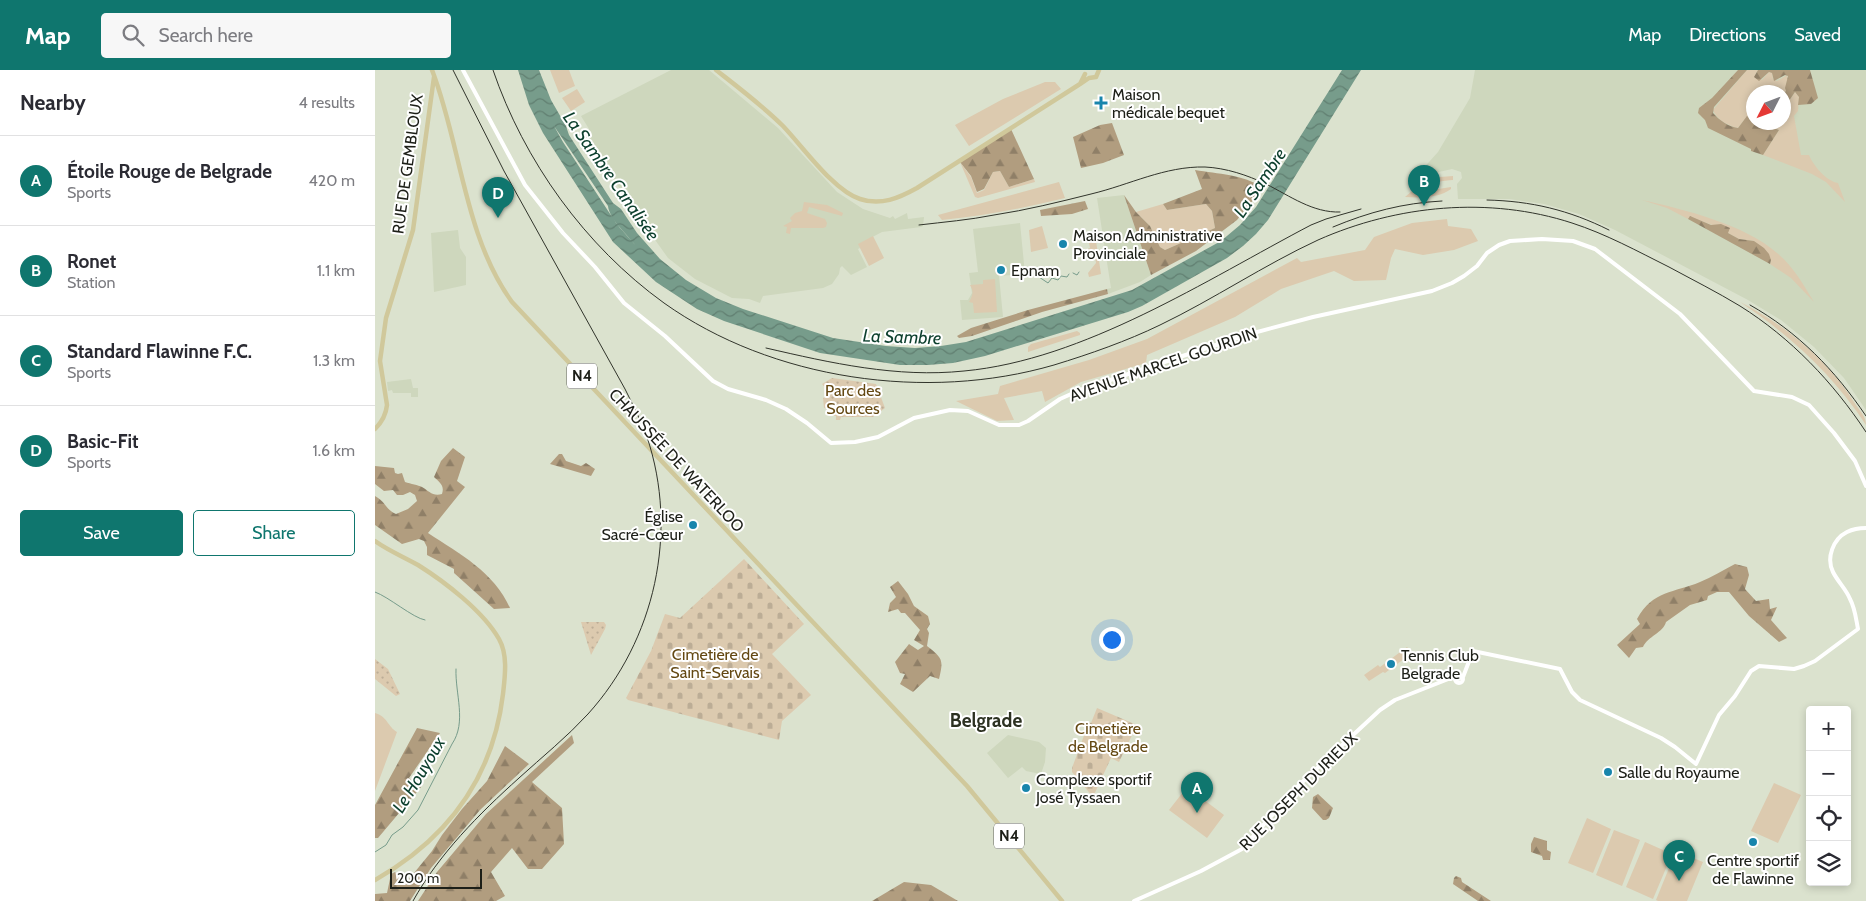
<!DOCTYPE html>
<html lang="en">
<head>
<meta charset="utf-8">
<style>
	:root { --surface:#fff; --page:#f7f7f7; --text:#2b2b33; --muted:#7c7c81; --line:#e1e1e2; --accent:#0f766e }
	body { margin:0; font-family:Cabin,sans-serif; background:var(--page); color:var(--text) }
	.controls { position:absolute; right:15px; bottom:15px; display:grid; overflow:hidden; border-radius:5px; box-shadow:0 2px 8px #0003 }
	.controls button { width:45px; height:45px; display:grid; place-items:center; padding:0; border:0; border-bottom:1px solid var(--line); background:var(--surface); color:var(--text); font:25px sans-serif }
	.compass { position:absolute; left:1371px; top:15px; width:45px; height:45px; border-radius:50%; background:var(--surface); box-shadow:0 2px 8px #0003; rotate:228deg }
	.scale { position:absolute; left:15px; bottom:12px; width:92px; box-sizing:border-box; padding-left:5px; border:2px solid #1d1f18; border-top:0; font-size:14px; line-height:18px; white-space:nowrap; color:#1d1f18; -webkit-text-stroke:4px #fff; paint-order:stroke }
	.you { position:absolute; left:736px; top:569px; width:18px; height:18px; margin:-12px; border:4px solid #fff; border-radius:50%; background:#1a73e8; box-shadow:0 0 0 8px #1a73e833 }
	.badge { display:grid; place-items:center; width:32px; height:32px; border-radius:50%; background:var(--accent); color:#fff; font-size:16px; font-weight:700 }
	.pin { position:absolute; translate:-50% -41px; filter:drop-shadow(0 1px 2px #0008) }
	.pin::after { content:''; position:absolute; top:26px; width:18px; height:15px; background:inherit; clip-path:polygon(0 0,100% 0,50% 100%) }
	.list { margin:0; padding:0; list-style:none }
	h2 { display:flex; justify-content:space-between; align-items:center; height:65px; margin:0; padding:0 20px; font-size:21px }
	h2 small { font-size:16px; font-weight:400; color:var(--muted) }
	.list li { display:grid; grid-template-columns:32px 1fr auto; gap:15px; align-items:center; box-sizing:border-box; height:90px; padding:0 20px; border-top:1px solid var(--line) }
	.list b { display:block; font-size:19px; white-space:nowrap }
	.list p { margin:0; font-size:16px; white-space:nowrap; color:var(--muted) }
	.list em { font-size:16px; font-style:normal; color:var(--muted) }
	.actions { display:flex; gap:10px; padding:15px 20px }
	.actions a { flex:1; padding:11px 0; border:1px solid var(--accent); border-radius:5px; text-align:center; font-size:18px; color:var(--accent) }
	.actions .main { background:var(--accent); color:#fff }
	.icon { flex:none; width:28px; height:28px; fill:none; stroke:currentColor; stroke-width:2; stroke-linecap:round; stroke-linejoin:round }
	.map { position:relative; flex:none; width:1491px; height:831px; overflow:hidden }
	header { display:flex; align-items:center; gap:30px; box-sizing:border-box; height:70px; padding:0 25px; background:var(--accent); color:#fff }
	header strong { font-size:24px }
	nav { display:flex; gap:28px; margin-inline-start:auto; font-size:18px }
	.search { width:350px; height:45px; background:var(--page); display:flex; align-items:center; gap:12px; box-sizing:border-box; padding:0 18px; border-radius:5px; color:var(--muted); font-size:19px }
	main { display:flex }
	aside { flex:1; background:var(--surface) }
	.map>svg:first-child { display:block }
	.built { fill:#ced7bd; fill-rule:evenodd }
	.green { fill:#dccaaf }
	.forest { fill:url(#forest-firs) }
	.cemetery { fill:url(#cemetery-stones) }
	.park { fill:url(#park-dots) }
	.water { fill:url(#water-waves); fill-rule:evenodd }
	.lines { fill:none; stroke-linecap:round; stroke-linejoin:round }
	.stream { stroke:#779c8b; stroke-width:1 }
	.minor { stroke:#fff; stroke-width:4 }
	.major { stroke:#d0c89b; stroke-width:4.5 }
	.rail { stroke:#31342b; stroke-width:1 }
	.poi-dot { fill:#1885ac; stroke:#fff; stroke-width:2 }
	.labels { text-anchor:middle; stroke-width:4; stroke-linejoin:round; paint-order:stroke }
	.shield { fill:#fff; stroke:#61625d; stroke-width:1 }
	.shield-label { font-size:15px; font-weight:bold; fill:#1d1f18 }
	.poi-label { font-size:16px; fill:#1d1f18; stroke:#fff; text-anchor:start }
	.street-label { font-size:16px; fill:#1d1f18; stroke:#fff }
	.park-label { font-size:16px; fill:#644812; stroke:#fff }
	.water-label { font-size:18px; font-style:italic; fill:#0c3f2d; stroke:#fff }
	.quarter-label { font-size:19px; font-weight:bold; fill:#2c3121; stroke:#fff }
</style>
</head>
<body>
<header>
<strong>Map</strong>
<div class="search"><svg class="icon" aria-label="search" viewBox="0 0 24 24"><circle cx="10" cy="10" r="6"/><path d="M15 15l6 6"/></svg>Search here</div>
<nav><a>Map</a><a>Directions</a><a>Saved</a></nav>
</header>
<main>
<aside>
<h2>Nearby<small>4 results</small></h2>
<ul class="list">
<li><span class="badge">A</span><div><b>Étoile Rouge de Belgrade</b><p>Sports</p></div><em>420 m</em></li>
<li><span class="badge">B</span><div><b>Ronet</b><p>Station</p></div><em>1.1 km</em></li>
<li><span class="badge">C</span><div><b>Standard Flawinne F.C.</b><p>Sports</p></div><em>1.3 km</em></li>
<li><span class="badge">D</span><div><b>Basic-Fit</b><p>Sports</p></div><em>1.6 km</em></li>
</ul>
<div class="actions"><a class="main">Save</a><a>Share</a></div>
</aside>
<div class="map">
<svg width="1491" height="831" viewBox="0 0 1491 831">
	<defs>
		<pattern id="forest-firs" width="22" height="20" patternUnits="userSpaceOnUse" patternTransform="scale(1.25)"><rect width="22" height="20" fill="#b19d7f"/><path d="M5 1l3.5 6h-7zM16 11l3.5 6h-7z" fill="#8f7f67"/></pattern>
		<pattern id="cemetery-stones" width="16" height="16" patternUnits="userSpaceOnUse" patternTransform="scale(1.25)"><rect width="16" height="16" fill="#dccaaf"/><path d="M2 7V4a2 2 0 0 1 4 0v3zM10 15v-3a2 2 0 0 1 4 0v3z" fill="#bcad96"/></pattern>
		<pattern id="park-dots" width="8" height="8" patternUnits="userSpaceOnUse" patternTransform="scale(1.25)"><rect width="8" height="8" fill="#dccaaf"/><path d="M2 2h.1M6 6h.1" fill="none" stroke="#bcad96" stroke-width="1.8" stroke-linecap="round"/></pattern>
		<pattern id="water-waves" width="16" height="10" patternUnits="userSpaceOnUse" patternTransform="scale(1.25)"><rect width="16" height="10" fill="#779c8b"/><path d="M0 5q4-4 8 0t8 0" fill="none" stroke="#617f71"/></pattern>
	</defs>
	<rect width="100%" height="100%" fill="#dbe2ce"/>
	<path class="built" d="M296,0H334L403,58L462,122L488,139L515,148L518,146L520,149L532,143L533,149L549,147L548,156L546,157L507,162L484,174L485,178L483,179L492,197L476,205L467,196L465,198L464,204L457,214L448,218L388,226L385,233L374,229L357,228L320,209L293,188L263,146L255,139L250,132L247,122L208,64L214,59L206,46Z
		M1100,0H1491V340L1469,308L1439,277L1406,250L1373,230L1240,160L1204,144L1169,134L1134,129H1083L1082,114L1087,108L1086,102L1077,99L1055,104L1045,102L1063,82L1095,28ZM1378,22H1408V52H1378Z
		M749,125L776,205L765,212L733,224L732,219L736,218L722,128Z
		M645,153L650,204L624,206L628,247L587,250L585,230H593L597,223L594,203L603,202L598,159Z
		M83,160L85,178L91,187V215L59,222L56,163Z
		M36,309L38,318H43V327H36V323H18L17,320L13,321L12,312Z
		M633,665L664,672L671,678L670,692L666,704L651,701L647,697L633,708L612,683Z"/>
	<path class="green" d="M175,0H194L200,16L184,23Z
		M1372,0H1383L1380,5L1387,10L1394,2L1397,3L1398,9L1402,11L1412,5L1413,9L1411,14V21L1409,23L1378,22V52L1376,49L1369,50L1363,58C1353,56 1341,49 1338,40Z
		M670,12H680L686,19L594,76L580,55L628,29Z
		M202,19L210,32L196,41L187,28Z
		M1420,22L1424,27L1423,41L1419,46L1426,85H1434C1438,95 1451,111 1463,113L1470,132L1451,112L1437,104L1388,85L1404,60L1394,56L1393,53L1408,52L1409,38Z
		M585,92L596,107L602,123L609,120L618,102L625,101L634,117L659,109L660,112L603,128L600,127Z
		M1078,106V110C1068,111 1056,111 1051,121L1076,117V119C1064,128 1045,128 1030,127L1052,108Z
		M684,112L690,128C649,138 609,146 567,150L563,145Z
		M1267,130C1308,139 1371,155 1402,183C1418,196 1428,214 1439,232L1416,208L1395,194L1396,190L1379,171L1364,169L1340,156L1315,147L1313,149L1292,138Z
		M429,132L452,135L468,143L467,146L434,137L432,143L450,149L452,153L451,157L448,158H416L415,164L411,163L412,157L408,156L417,151L415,148L420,143L427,141Z
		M788,134L792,140L831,134L837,141L840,158L790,180L785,177L775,156L761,142Z
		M1072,149L1073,156L1096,159L1103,171L1079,180L1048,185L1020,179L1016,188L1011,210L979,211L959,201L906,219L860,247L772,285L771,293L706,312L670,332L667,321L629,328L639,350L622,351L581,331L623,324L625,316L714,290L772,269L922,188L926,192L990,180L999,167L1037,153Z
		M667,156L673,178L656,182L654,160Z
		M498,166L509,188L494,196L483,174Z
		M721,171L726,204L714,207L713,203L721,193L720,187L710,180L715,178L714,173Z
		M620,209L622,242L599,243L598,233L594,232C598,225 599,222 595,215L608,214V210Z
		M1365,232C1411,255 1454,291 1481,335C1486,342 1491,347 1491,355C1458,305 1415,265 1365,232Z
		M702,261L705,263V265L653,282V277L656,274Z
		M1032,577L1037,583L1010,603L1008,602L994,611L989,605L1003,595L1005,597Z
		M0,643C12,646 13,657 22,662L0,721Z
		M1399,713L1426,725L1403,773L1376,761Z
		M812,717L849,745L832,768L794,740Z
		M1212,748L1236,759L1218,803L1193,793Z
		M1239,760L1265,770L1247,816L1221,805Z
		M1270,772L1297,784L1278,829L1251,817Z
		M1301,781L1328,792L1312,831H1283L1281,830Z"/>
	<path class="forest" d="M1363,0H1372L1339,37L1338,43C1344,50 1354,57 1363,58L1372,46L1382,56L1387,53H1393L1394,56L1404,60L1388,85L1376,81V79L1333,58L1330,50L1323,43L1324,38L1337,28Z
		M1383,0H1435L1443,28L1436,34L1423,35L1424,27L1420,22L1409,38V23L1411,21L1410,18L1413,6L1410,5L1399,11L1397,3L1394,2L1384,11L1379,7Z
		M737,53L749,85L728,93L706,98L698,67L725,55Z
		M636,59L659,109L634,117L625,101L618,102L609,119L602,122L596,106L585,92Z
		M820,100C843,104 868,104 888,118L862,150L821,181L776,205L749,125L761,142L775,156L785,177L790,180L840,158L837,141L831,134L792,140L788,134L827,119Z
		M710,131L713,139L697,144L666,146L665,140Z
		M1315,146L1336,155L1346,154L1355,158L1353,163L1364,169L1379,171L1389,178L1394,184L1396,190L1395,194L1313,149Z
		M732,219L733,224L667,242L597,266L584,268L582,266L596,258L653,240Z
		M78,378L90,387L82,411L90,417L53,463C85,484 119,502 135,538L119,539L79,503V499L52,485V477L49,471L44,469L27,474L0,455V426C11,432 11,440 21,444L33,439L42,431L40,425L35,422L28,425H22L18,420L9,421L0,414V396L19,398L20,403L23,404L27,403L30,412C36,414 43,415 47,417C54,421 58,427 67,424C70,415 64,412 59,407L66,391Z
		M184,384H187L191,391L206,396L211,393L220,399L216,406L175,394Z
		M1360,494L1372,497L1374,505L1370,519L1381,531L1394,529L1395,539L1402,537L1396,550L1412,568L1404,572L1374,546L1354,522H1342L1333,526L1332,530L1315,535L1291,552C1288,563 1273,566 1268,577L1261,578L1254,588L1242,575L1265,554L1262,549C1278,520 1299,523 1325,512C1337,507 1348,500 1360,494Z
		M523,511L533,524L539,536L553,546L555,554L552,559L554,563L552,576C567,588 569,589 564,609L555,606L538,622L525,614L530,604L525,603L520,592L534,574L543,580L549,576L539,570L545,560L530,543H526L523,539L513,542L515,533L521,527L515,517Z
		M42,658L65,663L34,708L46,717L3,768H0V735Z
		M197,665L199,673L157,712L187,738L189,774L167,799H153L137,778L116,802L130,826L121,831H43L62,802L111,744Z
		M130,676L154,694L105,740L56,798L35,831H0V824L12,823L16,804L20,802L30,814L57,781L67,765L87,739L112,711Z
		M943,724L958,738L954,748L951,750H948L937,738L938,727Z
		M1159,767L1172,771V780L1176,782L1175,790H1168L1167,786L1156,782V774Z
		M1081,806L1086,808L1087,812L1116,831H1103L1078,814L1079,808Z
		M529,812L556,815L583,831H497Z"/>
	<path class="cemetery" d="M369,489L429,554L397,584L436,625L407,651L404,670L253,630L251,628L276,581L290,544L305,548Z
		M722,638L762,655L744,692L736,688L718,727L697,702V698L714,652L716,653Z"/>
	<path class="park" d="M457,308L501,314L510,338L498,347H466L465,350H461V346H457L456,339L449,338L448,328L456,325L447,314Z
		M206,552H229L231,555L230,559L216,585Z
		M0,589L13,599L25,624L21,626L0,609Z"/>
	<path class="water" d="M143,0H164L176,30L191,56L194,65L238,133L246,139L262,163L285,189L311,210L341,228L368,239L458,268L511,276L540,278L566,276L591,272L757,220L846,171L865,155L881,137L967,0H986L893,150L881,164L868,176L852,188L767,236L753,242L610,286L578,293L553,295H525L445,283L349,251L322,239L281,212L238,172L168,63L154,35ZM179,56L233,136C234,149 254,167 262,177L241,153L188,72Z"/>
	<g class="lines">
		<path class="stream" d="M698,203L702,205L704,202
			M664,207L673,213L677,208L683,210L686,206L692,207L694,204
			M462,326L470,325L475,321
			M0,522C14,527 38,548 50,550
			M0,782L11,775L17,765L28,757L43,740L77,674C92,652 80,624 81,599"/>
		<path class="minor" d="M88,0L150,115L188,163L220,197L249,233L290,266L338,311L353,319L391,330L411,339L432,353L456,373L480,372L503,367L539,348L575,340L593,341L624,355H644L653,351L685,329L705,320L871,265L938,247L1057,221L1077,213L1089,206L1102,196L1112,183L1124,175L1135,171L1167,169L1198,171L1220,179L1305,244L1379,321L1417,327L1434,335L1459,363L1480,391L1491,416
			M1080 609a4 4 0 1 1 8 0a4 4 0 1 1-8 0Z
			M1088,607L1098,581L1185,599L1197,622L1205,630L1286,668L1300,677L1321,694L1344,645L1360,626L1376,601L1384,596L1419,599L1429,596L1440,591L1483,559C1481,549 1480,538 1475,529C1471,519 1463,512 1458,502C1451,488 1458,469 1472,462C1478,459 1485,458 1491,458
			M759,831L826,801L867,779L923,716L1005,640L1020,630L1081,606"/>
		<path class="major" d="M57,0C86,75 89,166 137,232L592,716L687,831
			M341,0C364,18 388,36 408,56C428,77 459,121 485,129C506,136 524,128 542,118L705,14L714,8L721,7L724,0
			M705,14L710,4
			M0,359C7,352 11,345 12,335L5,291L11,248L38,160L59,7
			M0,471C14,481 29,487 43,495C70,512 108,541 124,569C133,585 130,606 128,624C118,708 72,769 0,810"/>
		<path class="rail" d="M118,0C149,91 210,176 289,233C397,310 552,332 679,295C715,284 752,271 785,255C839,229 889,195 943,170C1022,135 1114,126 1197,153C1231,164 1262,181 1294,197C1318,210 1342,222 1365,236C1416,268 1458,312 1491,362
			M1112,130C1156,131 1194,140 1234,160
			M544,155C569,152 594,150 619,145C652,140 684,132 716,124C754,115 790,96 830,97C851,98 872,105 891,114C915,126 938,143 965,142
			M958,157C994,142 1028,133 1067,131
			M1375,235C1423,262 1460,300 1491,346
			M391,278C456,293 522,308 589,301C709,290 831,210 936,155L951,149L986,139
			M38,831C64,784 104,744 144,708C167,687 192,667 213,644C280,570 304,462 272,367C266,351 258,335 250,319L129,101L78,0"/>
	</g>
	<g class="poi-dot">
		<path d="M723.5 25.5h5v5h5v5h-5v5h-5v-5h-5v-5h5z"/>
		<circle cx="688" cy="174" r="5"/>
		<circle cx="626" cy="200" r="5"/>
		<circle cx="318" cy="455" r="5"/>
		<circle cx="1016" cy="594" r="5"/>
		<circle cx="1233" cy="702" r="5"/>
		<circle cx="651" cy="718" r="5"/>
		<circle cx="1378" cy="772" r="5"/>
	</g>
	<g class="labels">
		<g class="shield">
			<rect x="192" y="293.5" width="30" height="25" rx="4"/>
			<rect x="619" y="753.5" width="30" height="25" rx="4"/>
		</g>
		<g class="shield-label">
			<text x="207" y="311">N4</text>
			<text x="634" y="771">N4</text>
		</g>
		<g class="poi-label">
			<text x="737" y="30">Maison<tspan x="737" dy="18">médicale bequet</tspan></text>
			<text x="698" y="171">Maison Administrative<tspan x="698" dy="18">Provinciale</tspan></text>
			<text x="636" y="206">Epnam</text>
			<text x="308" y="452" text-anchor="end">Église<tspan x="308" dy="18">Sacré-Cœur</tspan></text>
			<text x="1026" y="591">Tennis Club<tspan x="1026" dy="18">Belgrade</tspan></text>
			<text x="1243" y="708">Salle du Royaume</text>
			<text x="661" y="715">Complexe sportif<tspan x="661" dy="18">José Tyssaen</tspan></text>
			<text x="1378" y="796" text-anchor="middle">Centre sportif<tspan x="1378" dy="18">de Flawinne</tspan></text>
		</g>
		<g class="street-label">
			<text transform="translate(32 94) rotate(-82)" y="6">RUE DE GEMBLOUX</text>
			<text transform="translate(788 294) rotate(-19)" y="6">AVENUE MARCEL GOURDIN</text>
			<text transform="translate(302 390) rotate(47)" y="6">CHAUSSÉE DE WATERLOO</text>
			<text transform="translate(923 721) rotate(-45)" y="6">RUE JOSEPH DURIEUX</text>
		</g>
		<g class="park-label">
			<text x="478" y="326">Parc des<tspan x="478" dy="18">Sources</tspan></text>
			<text x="340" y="590">Cimetière de<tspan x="340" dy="18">Saint-Servais</tspan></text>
			<text x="733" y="664">Cimetière<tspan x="733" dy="18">de Belgrade</tspan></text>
		</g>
		<g class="water-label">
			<text transform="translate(236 106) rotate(55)" y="6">La Sambre Canalisée</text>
			<text transform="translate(885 113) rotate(-56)" y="6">La Sambre</text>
			<text transform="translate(527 267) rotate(2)" y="6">La Sambre</text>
			<text transform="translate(44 705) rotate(-59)" y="6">Le Houyoux</text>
		</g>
		<g class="quarter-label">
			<text x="611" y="657">Belgrade</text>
		</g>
	</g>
</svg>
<div class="controls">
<button>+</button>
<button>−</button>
<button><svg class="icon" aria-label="locate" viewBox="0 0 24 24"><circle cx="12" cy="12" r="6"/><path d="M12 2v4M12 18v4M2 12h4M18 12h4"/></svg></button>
<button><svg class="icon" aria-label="layers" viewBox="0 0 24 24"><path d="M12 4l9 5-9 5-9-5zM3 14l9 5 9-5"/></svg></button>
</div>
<svg class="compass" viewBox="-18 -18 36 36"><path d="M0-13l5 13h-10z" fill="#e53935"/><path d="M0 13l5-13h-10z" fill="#7c7c81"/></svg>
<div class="scale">200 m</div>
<div class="you"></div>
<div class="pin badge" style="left:822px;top:743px">A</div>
<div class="pin badge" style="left:1049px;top:136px">B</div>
<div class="pin badge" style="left:1304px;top:811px">C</div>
<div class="pin badge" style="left:123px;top:148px">D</div>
</div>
</main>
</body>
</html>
